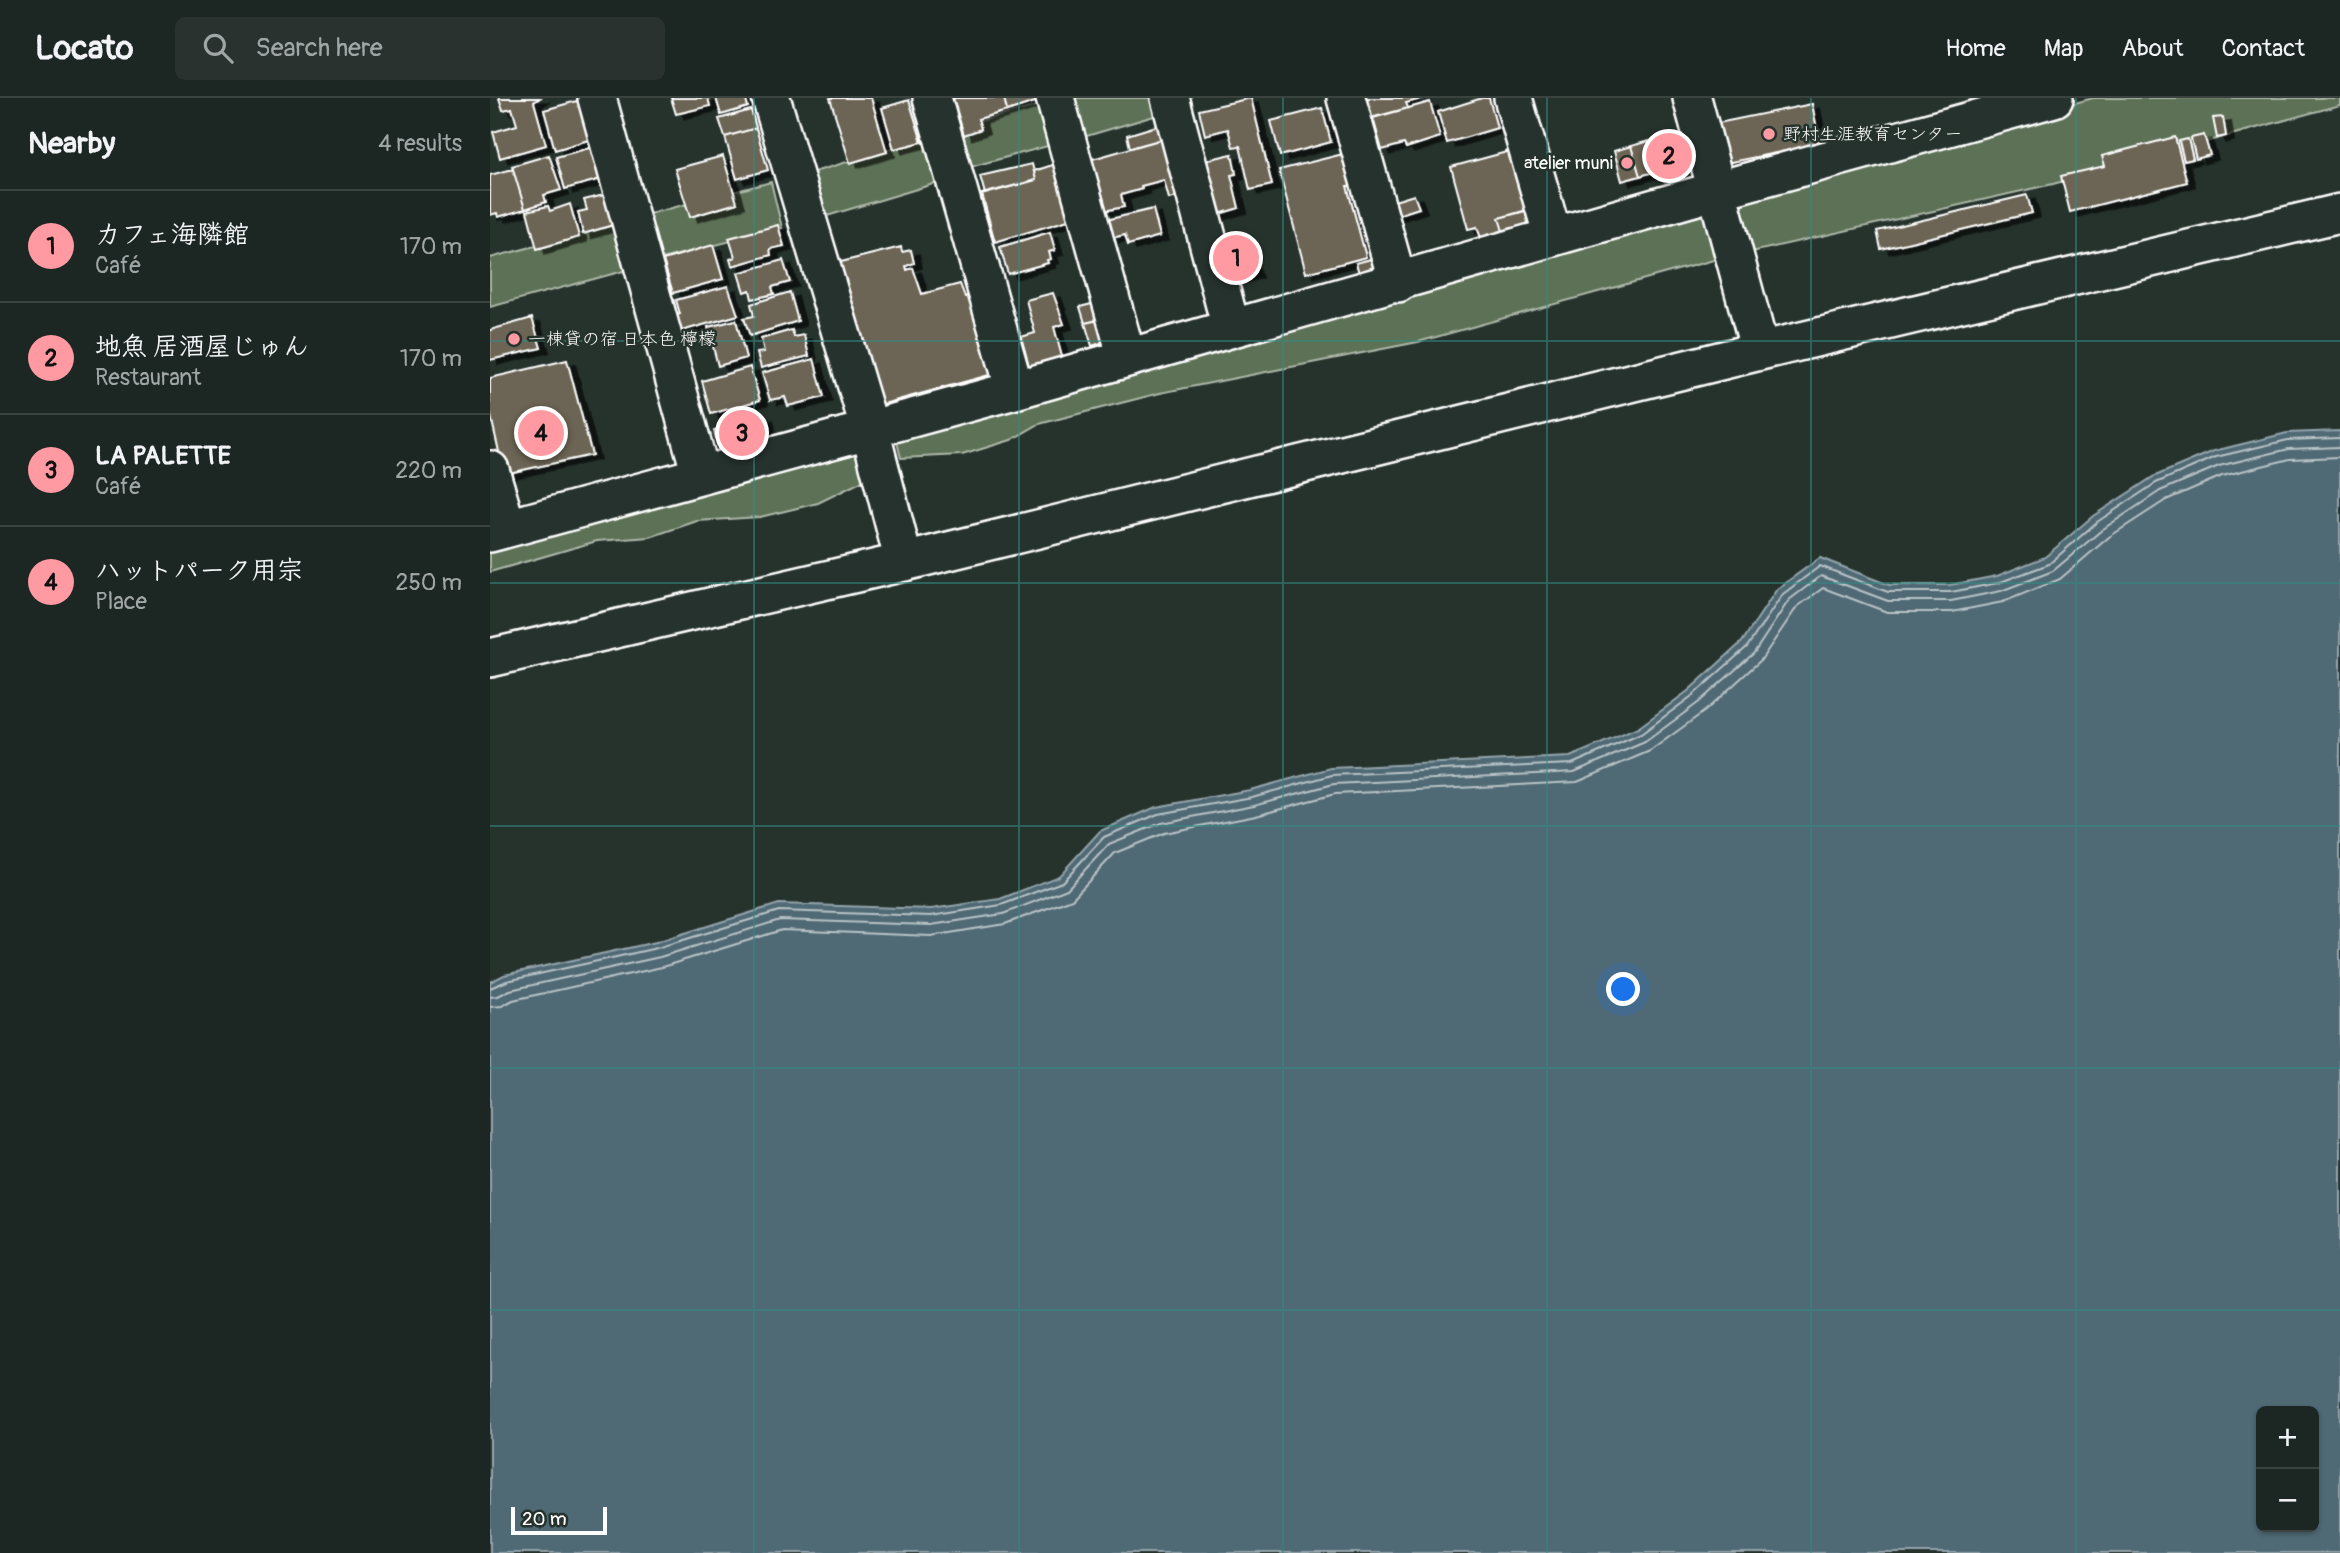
<!DOCTYPE html>
<html lang="en">
<head>
<meta charset="utf-8">
<style>
	:root { --surface:#1c2622; --page:#29322f; --text:#f1f3f6; --muted:#a0a5a5; --line:#3a4340; --accent:#ff9aa2 }
	body { margin:0; font-family:Pangolin,"Klee One",sans-serif; background:var(--page); color:var(--text) }
	.controls { position:absolute; right:21px; bottom:21px; display:grid; overflow:hidden; border-radius:10px; box-shadow:0 2px 5px #0004 }
	.controls button { width:63px; height:63px; display:grid; place-items:center; padding:0; border:0; border-bottom:2px solid var(--line); background:var(--surface); color:var(--text); font:35px sans-serif }
	.scale { position:absolute; left:21px; bottom:18px; width:96px; box-sizing:border-box; padding-left:7px; border:4px solid #fff; border-top:0; font-size:19px; line-height:24px; white-space:nowrap; color:#fff; -webkit-text-stroke:5px #26332d; paint-order:stroke }
	.you { position:absolute; left:1134px; top:892px; width:24px; height:24px; margin:-18px; border:5px solid #fff; border-radius:50%; background:#1a73e8; box-shadow:0 0 0 10px #1a73e833 }
	.badge { display:grid; place-items:center; width:46px; height:46px; border-radius:50%; background:var(--accent); color:#111; font-size:23px; font-weight:700 }
	.pin { position:absolute; translate:-50% -50%; border:4px solid #fff; box-shadow:0 2px 7px #0006 }
	.list { margin:0; padding:0; list-style:none }
	h2 { display:flex; justify-content:space-between; align-items:center; height:91px; margin:0; padding:0 28px; font-size:30px }
	h2 small { font-size:23px; font-weight:400; color:var(--muted) }
	.list li { display:grid; grid-template-columns:46px 1fr auto; gap:21px; align-items:center; box-sizing:border-box; height:112px; padding:0 28px; border-top:2px solid var(--line) }
	.list b { display:block; font-size:26px; white-space:nowrap }
	.list p { margin:0; font-size:23px; white-space:nowrap; color:var(--muted) }
	.list em { font-size:23px; font-style:normal; color:var(--muted) }
	.icon { flex:none; width:38px; height:38px; fill:none; stroke:currentColor; stroke-width:2; stroke-linecap:round; stroke-linejoin:round }
	.map { position:relative; flex:none; width:1850px; height:1455px; overflow:hidden }
	header { display:flex; align-items:center; gap:42px; box-sizing:border-box; height:98px; padding:0 35px; background:var(--surface); border-bottom:2px solid var(--line) }
	header strong { font-size:33px }
	nav { display:flex; gap:38px; margin-inline-start:auto; font-size:24px }
	.search { width:490px; height:63px; background:var(--page); display:flex; align-items:center; gap:18px; box-sizing:border-box; padding:0 24px; border-radius:10px; color:var(--muted); font-size:26px }
	main { display:flex }
	aside { flex:1; background:var(--surface) }
	.map>svg:first-child { display:block }
	.green { fill:#5c7155; stroke:#aeb8aa; stroke-width:2 }
	.water { fill:#4f6974; stroke:#95a5ac; stroke-width:2; fill-rule:evenodd }
	.lines { fill:none; stroke-linecap:round; stroke-linejoin:round }
	.shore { stroke:#b9c3c7; stroke-width:2 }
	.building { fill:#6c6555; stroke:#fff; stroke-width:2; filter:url(#shadow) }
	.minor-casing { stroke:#fff; stroke-width:42 }
	.minor { stroke:#26332d; stroke-width:37 }
	.grid { fill:none; stroke:#338b84; stroke-width:2; stroke-opacity:0.55 }
	.poi-dot { fill:#ff9aa2; stroke:#26332d; stroke-width:2.5 }
	.labels { text-anchor:middle; stroke-width:5; stroke-linejoin:round; paint-order:stroke }
	.poi-label { font-size:18px; fill:#fff; stroke:#26332d; text-anchor:start }
</style>
</head>
<body>
<header>
<strong>Locato</strong>
<div class="search"><svg class="icon" aria-label="search" viewBox="0 0 24 24"><circle cx="10" cy="10" r="6"/><path d="M15 15l6 6"/></svg>Search here</div>
<nav><a>Home</a><a>Map</a><a>About</a><a>Contact</a></nav>
</header>
<main>
<aside>
<h2>Nearby<small>4 results</small></h2>
<ul class="list">
<li><span class="badge">1</span><div><b>カフェ海隣館</b><p>Café</p></div><em>170 m</em></li>
<li><span class="badge">2</span><div><b>地魚 居酒屋じゅん</b><p>Restaurant</p></div><em>170 m</em></li>
<li><span class="badge">3</span><div><b>LA PALETTE</b><p>Café</p></div><em>220 m</em></li>
<li><span class="badge">4</span><div><b>ハットパーク用宗</b><p>Place</p></div><em>250 m</em></li>
</ul>
</aside>
<div class="map">
<svg width="1850" height="1455" viewBox="0 0 1850 1455">
	<defs>
		<filter id="shadow"><feDropShadow dx="8" dy="4.5" stdDeviation="0" flood-color="#0009"/></filter>
	</defs>
	<rect width="100%" height="100%" fill="#26332d"/>
	<filter id="ink" filterUnits="userSpaceOnUse"><feTurbulence type="fractalNoise" baseFrequency=".0143" numOctaves="2"/><feDisplacementMap in="SourceGraphic" scale="14" xChannelSelector="R" yChannelSelector="G"/><feConvolveMatrix kernelMatrix="1 2 1 2 8 2 1 2 1" color-interpolation-filters="sRGB"/></filter>
	<g filter="url(#ink)">
		<path class="green" d="M578,0H669L674,15L590,40Z
			M1603,0H1850V7L1563,86L1257,155L1242,101Z
			M554,6L565,46L480,69L469,29Z
			M436,40L450,84L337,118L324,74Z
			M281,84L292,130L171,161L159,116Z
			M1212,111L1227,161L928,244L670,295L549,326L521,342L472,357L411,360L405,336Z
			M128,126L141,171L0,209V160Z
			M364,350L375,382L328,405L270,419L207,423L160,439L107,443L0,474V452Z"/>
		<path class="water" d="M1850,333V1455H0V884L14,877L166,844L289,806L441,811L510,801L569,778L610,733L666,709L760,692L841,670L1080,659L1148,630L1198,593L1252,544L1287,491L1330,460L1399,487H1460L1507,478L1555,459L1603,418L1663,379L1724,353L1797,335ZM1771,1313H1824V1429H1771Z"/>
		<g class="lines">
			<path class="shore" d="M0,890L17,883L167,850L289,813L441,818L511,807L572,784L614,739L668,716L762,699L842,677L1082,666L1151,636L1202,598L1257,549L1293,496L1330,468L1398,494H1461L1508,485L1559,466L1607,424L1666,385L1726,359L1798,342L1850,340
				M0,899L8,898L20,892L170,859L290,822L441,827L513,816L577,791L619,746L671,725L764,707L844,686L1084,674L1155,644L1208,605L1264,555L1299,502L1331,478L1398,503H1461L1511,493L1563,473L1613,431L1670,393L1729,368L1799,351L1850,349
				M0,909L12,908L23,902L172,869L292,832L441,838L515,826L582,801L625,755L674,735L766,717L845,696L1087,684L1160,653L1215,613L1271,562L1307,509L1333,490L1397,514H1462L1513,504L1570,481L1619,439L1676,402L1732,378L1800,361L1850,359"/>
		</g>
		<path class="building" d="M9,0H50L44,4L56,47L10,60L3,34L27,27L22,10L13,12Z
			M181,0H218L220,8L186,16Z
			M226,0H255L258,9L231,17Z
			M340,0H381L397,54L360,65Z
			M463,0H514L517,13L488,21L491,31L474,37Z
			M514,0H547L548,3L517,13Z
			M761,0L782,87L760,92L750,48L743,49L738,31L715,37L709,12Z
			M871,0H935L916,5L918,10L877,21Z
			M992,0H999L1007,30L957,45L948,14Z
			M94,1L105,40L65,52L54,12Z
			M419,2L432,44L404,51L392,10Z
			M940,4L950,39L916,50L914,46L892,52L883,20Z
			M1322,6L1330,46L1236,65L1228,25Z
			M832,10L841,44L790,58L781,23Z
			M261,12L266,30L235,39L229,21Z
			M1733,19L1736,38L1727,40L1723,20Z
			M676,25L680,39L640,50L637,37Z
			M266,30L278,72L247,81L235,39Z
			M1190,37L1199,70L1168,78L1160,45Z
			M1714,37L1720,57L1706,61L1701,40Z
			M680,39L695,97L679,101L674,82L651,88L652,91L631,97L634,109L613,113L599,62Z
			M1685,39L1697,84L1580,114L1571,78L1615,68L1612,58Z
			M1698,41L1703,61L1694,63L1689,43Z
			M1159,43L1167,73L1150,78L1141,48Z
			M1141,48L1150,78L1132,83L1124,53Z
			M103,49L111,81L75,91L66,59Z
			M1028,51L1044,110L1009,120L1013,133L991,140L987,129L978,131L961,69Z
			M742,56L746,76L741,77L749,110L726,117L712,63Z
			M853,56L861,88H857L876,159L816,175L789,72Z
			M59,57L71,92L54,97L56,104L35,111L22,68Z
			M233,58L247,105L200,119L185,71Z
			M572,64L588,119L505,144L492,96L546,82L544,73Z
			M542,66L546,82L495,96L490,78Z
			M23,71L35,111L8,119L7,115L0,117V77Z
			M118,96L126,126L93,136L88,114L97,112L94,102Z
			M924,97L929,110L901,119L898,105Z
			M1537,97L1542,115L1391,151L1387,133Z
			M80,106L89,139L47,151L37,113L58,108L60,113Z
			M663,111L670,138L638,147L635,137L621,140L616,122Z
			M1039,112L1043,125L1013,133L1009,120Z
			M288,127L294,148L280,151L281,157L242,168L240,161L245,159L239,140Z
			M560,134L565,152L559,154L561,161L557,162L558,165L518,176L510,149Z
			M750,140L764,175L738,183L730,146Z
			M223,147L233,181L183,195L173,162Z
			M411,149L412,154L421,152L424,165L416,168L417,172L423,170L432,196L470,186L475,199L493,194L514,273L386,308L347,165Z
			M881,161L884,171L869,175L866,165Z
			M293,162L300,184L282,189L284,196L262,201L260,192L254,194L248,175Z
			M238,188L248,217L188,234L184,218L190,216L186,202Z
			M300,194L308,223L260,238L254,220L264,218L261,206Z
			M563,195L574,226L564,229L572,259L539,268L531,239L545,235L536,202Z
			M613,203L618,220L595,225L590,209Z
			M42,220L51,250L0,262V232Z
			M616,220L623,241L602,248L595,225Z
			M246,222L256,260L228,268L218,229Z
			M302,232L304,239L314,237L319,258L271,270L267,255L274,254L271,241Z
			M324,261L334,299L298,308L295,299L280,302L272,275Z
			M77,262L102,357L14,376L0,314V280Z
			M260,269L270,302L221,316L212,283Z
			M275,318L279,337L229,352L224,333Z"/>
		<g class="lines">
			<defs>
				<path id="minor" d="M107,0L211,377
					M281,0L380,332L414,464
					M442,0L525,292
					M565,0L637,260
					M680,0L741,230
					M856,0L908,185
					M1023,0L1063,139
					M1202,0L1270,253
					M0,372L17,430
					M0,435L525,292L1228,92L1564,0
					M0,560L414,464L1270,253L1850,115"/>
			</defs>
			<use href="#minor" class="minor-casing"/>
			<use href="#minor" class="minor"/>
		</g>
	</g>
	<path class="grid" d="M264,0V1455M529,0V1455M793,0V1455M1057,0V1455M1321,0V1455M1586,0V1455M0,243H1850M0,485H1850M0,728H1850M0,970H1850M0,1212H1850"/>
	<g class="poi-dot">
		<circle cx="1279" cy="36" r="7"/>
		<circle cx="1137" cy="65" r="7"/>
		<circle cx="24" cy="241" r="7"/>
	</g>
	<g class="labels">
		<g class="poi-label">
			<text x="1293" y="42">野村生涯教育センター</text>
			<text x="1123" y="71" text-anchor="end">atelier muni</text>
			<text x="38" y="247">一棟貸の宿 日本色 檸檬</text>
		</g>
	</g>
</svg>
<div class="controls">
<button>+</button>
<button>−</button>
</div>
<div class="scale">20 m</div>
<div class="you"></div>
<div class="pin badge" style="left:746px;top:160px">1</div>
<div class="pin badge" style="left:1179px;top:58px">2</div>
<div class="pin badge" style="left:252px;top:335px">3</div>
<div class="pin badge" style="left:51px;top:335px">4</div>
</div>
</main>
</body>
</html>
